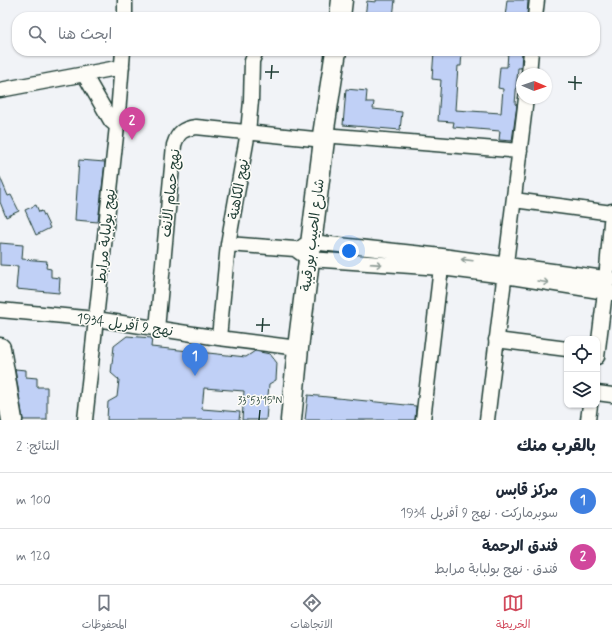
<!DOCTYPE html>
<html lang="ar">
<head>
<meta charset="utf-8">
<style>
	:root { --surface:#fff; --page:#f2f2f3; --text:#1f2937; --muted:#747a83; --line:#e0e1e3; --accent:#d1495b }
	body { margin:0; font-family:Mynerve,"Playpen Sans Arabic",sans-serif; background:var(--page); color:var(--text); direction:rtl }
	.controls { position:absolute; right:12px; bottom:12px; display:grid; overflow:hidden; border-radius:8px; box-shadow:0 1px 3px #0004 }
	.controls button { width:36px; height:36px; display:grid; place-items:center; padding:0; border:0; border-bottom:1px solid var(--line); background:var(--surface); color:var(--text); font:20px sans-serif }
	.compass { position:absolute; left:516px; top:68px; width:36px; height:36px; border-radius:50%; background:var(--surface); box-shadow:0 1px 3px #0004; rotate:92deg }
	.you { position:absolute; left:349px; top:251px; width:14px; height:14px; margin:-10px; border:3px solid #fff; border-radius:50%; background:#1a73e8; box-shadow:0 0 0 6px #1a73e833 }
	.badge { display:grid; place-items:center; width:26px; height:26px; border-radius:50%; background:var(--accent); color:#fff; font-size:13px; font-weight:700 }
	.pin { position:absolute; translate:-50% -33px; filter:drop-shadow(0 1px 2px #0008) }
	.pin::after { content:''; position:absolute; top:21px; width:14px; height:12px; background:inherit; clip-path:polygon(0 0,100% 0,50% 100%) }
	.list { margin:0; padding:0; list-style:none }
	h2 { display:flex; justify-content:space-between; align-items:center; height:52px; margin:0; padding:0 16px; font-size:17px }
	h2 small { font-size:13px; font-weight:400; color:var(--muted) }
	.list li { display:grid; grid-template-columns:26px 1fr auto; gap:12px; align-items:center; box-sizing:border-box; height:56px; padding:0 16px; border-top:1px solid var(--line) }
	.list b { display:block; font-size:15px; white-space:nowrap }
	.list p { margin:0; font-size:13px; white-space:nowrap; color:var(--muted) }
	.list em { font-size:13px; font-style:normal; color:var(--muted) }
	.icon { flex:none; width:22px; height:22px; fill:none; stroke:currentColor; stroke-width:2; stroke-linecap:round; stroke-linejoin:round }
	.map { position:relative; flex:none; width:612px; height:420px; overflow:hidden; direction:ltr }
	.search { position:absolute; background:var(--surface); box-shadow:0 1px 3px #0004; left:12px; right:12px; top:12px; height:44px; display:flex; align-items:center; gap:10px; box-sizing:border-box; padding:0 14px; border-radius:16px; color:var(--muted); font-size:15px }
	.sheet { height:164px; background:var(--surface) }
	nav { display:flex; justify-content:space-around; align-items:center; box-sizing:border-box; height:56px; border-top:1px solid var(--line); background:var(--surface); font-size:11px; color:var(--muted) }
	nav a { display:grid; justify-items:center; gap:2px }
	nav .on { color:var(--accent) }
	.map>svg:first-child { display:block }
	.building { fill:#c0d0f6; stroke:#1f3d34 }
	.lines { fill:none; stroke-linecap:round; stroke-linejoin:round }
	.street-casing { stroke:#1f3d34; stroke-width:17 }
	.secondary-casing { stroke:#1f3d34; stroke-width:23 }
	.street { stroke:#fdfcf7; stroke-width:14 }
	.secondary { stroke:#fdfcf7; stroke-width:20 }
	.oneway { stroke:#8e9c96 }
	.ticks { fill:none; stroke:#1f3d34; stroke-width:1.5 }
	.labels { text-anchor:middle; stroke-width:3; stroke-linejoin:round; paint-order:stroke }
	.street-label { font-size:14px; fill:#1f3d34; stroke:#fdfcf7 }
	.ticks-label { font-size:10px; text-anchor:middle; fill:#1f3d34; stroke:#fdfcf7; stroke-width:3; stroke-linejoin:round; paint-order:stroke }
</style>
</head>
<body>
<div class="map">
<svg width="612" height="420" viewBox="0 0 612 420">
	<rect width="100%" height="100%" fill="#f1f3f7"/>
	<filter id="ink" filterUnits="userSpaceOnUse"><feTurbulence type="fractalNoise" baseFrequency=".025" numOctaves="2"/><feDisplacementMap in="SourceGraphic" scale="8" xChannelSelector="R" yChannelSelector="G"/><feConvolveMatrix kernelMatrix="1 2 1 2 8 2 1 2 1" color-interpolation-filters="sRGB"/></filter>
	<g filter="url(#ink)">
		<path class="building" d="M376,0H395L393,17H365L367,1L376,2Z
			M507,0H528L527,17H505Z
			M434,51H462L461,66H458L455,110L501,113L503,89L498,88L500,67H507L508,51H522L521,68H518L515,104L517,105L512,141L499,140L500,131L453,127L454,122L438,121L441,80L432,79Z
			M346,89L367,91L366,102H374L373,109L402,112L400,130L343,125Z
			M79,160L105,162L98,222L75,220Z
			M0,177L8,196L11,195L19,211L6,217L0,202Z
			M36,205L39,212L42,211L50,228L36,235L25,210Z
			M0,243L23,245L22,259L47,261L46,268L51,269V277L60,278L59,293L16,289L18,266L0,265Z
			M127,336L152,338L151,347L246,357L255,351L270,354L277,363L276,380L269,384L266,420H242L244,391L204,388L202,409L240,412L239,420H107L108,402L117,397L119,380L111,373L114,346Z
			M15,369L26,370V377L37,378V387H47V420H23Z
			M308,395L416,406L415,420H305Z"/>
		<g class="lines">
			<defs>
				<path id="street" d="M125,17V0
					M535,17L537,0
					M84,74L111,121L117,126
					M529,74L531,51
					M0,90L122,67
					M323,135L520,151
					M514,200L612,213
					M228,244L295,249L309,259L441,268L505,276L612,293
					M303,246L311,242L442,256L612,279
					M0,310L96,319L219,338L298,348
					M157,329L174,145C178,132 183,129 196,127L324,140
					M219,338L228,244L248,132L251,101L252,61L256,51
					M496,340L567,349
					M597,357L605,292L612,211
					M597,393L612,395
					M85,420L117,126L123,51
					M423,420L442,259
					M487,420L526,98
					M588,420L590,405"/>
				<path id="secondary" d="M340,17L342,0
					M0,348L12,420
					M291,420L298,348L324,140L323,135L336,51"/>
			</defs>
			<use href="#street" class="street-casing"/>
			<use href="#secondary" class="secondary-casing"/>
			<use href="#street" class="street"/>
			<use href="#secondary" class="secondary"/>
		</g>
		<defs><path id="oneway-shaft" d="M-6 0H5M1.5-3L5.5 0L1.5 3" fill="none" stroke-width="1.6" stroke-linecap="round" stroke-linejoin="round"/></defs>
		<g class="oneway">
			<use href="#oneway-shaft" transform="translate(467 260) rotate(-173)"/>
			<use href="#oneway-shaft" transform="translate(376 264) rotate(4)"/>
			<use href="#oneway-shaft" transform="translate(543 282) rotate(9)"/>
		</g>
	</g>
	<path class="ticks" d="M265,72H279M271,79L272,65M568,82L582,83M575,90V76M256,325H270M262,332L263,318M259,420L260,410"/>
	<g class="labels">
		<g class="street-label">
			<text transform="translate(238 189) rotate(-80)" y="5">نهج الكاهنة</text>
			<text transform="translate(170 193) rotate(-84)" y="5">نهج حمام الأنف</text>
			<text transform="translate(312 235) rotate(-83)" y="5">شارع الحبيب بورقيبة</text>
			<text transform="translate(105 236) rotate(-84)" y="5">نهج بولبابة مرابط</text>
			<text transform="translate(125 324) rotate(8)" y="5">نهج 9 أفريل 1934</text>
		</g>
	</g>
	<g class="ticks-label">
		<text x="260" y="404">33°53'15"N</text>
	</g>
</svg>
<div class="controls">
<button><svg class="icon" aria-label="locate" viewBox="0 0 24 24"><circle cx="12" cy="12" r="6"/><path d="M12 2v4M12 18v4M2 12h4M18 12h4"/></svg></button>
<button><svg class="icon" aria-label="layers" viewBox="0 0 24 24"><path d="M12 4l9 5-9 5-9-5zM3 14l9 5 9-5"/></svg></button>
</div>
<svg class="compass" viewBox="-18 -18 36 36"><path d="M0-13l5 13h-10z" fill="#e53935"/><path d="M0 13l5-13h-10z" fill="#747a83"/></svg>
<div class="you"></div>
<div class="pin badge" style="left:195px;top:376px;background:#3f7fe0">1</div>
<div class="pin badge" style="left:132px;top:140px;background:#d1479c">2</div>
<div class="search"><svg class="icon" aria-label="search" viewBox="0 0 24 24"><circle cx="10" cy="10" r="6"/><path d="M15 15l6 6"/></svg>ابحث هنا</div>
</div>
<section class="sheet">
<h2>بالقرب منك<small>النتائج: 2</small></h2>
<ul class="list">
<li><span class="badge" style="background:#3f7fe0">1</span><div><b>مركز قابس</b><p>سوبرماركت · نهج 9 أفريل 1934</p></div><em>100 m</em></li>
<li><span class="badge" style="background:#d1479c">2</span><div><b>فندق الرحمة</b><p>فندق · نهج بولبابة مرابط</p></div><em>120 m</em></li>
</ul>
</section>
<nav>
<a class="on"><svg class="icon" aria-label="map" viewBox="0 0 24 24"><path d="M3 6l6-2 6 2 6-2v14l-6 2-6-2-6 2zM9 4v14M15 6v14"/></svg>الخريطة</a>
<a><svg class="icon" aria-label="directions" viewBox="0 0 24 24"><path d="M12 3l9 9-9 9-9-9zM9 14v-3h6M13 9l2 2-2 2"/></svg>الاتجاهات</a>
<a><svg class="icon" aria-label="saved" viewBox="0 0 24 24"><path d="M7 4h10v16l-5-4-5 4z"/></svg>المحفوظات</a>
</nav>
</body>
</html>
